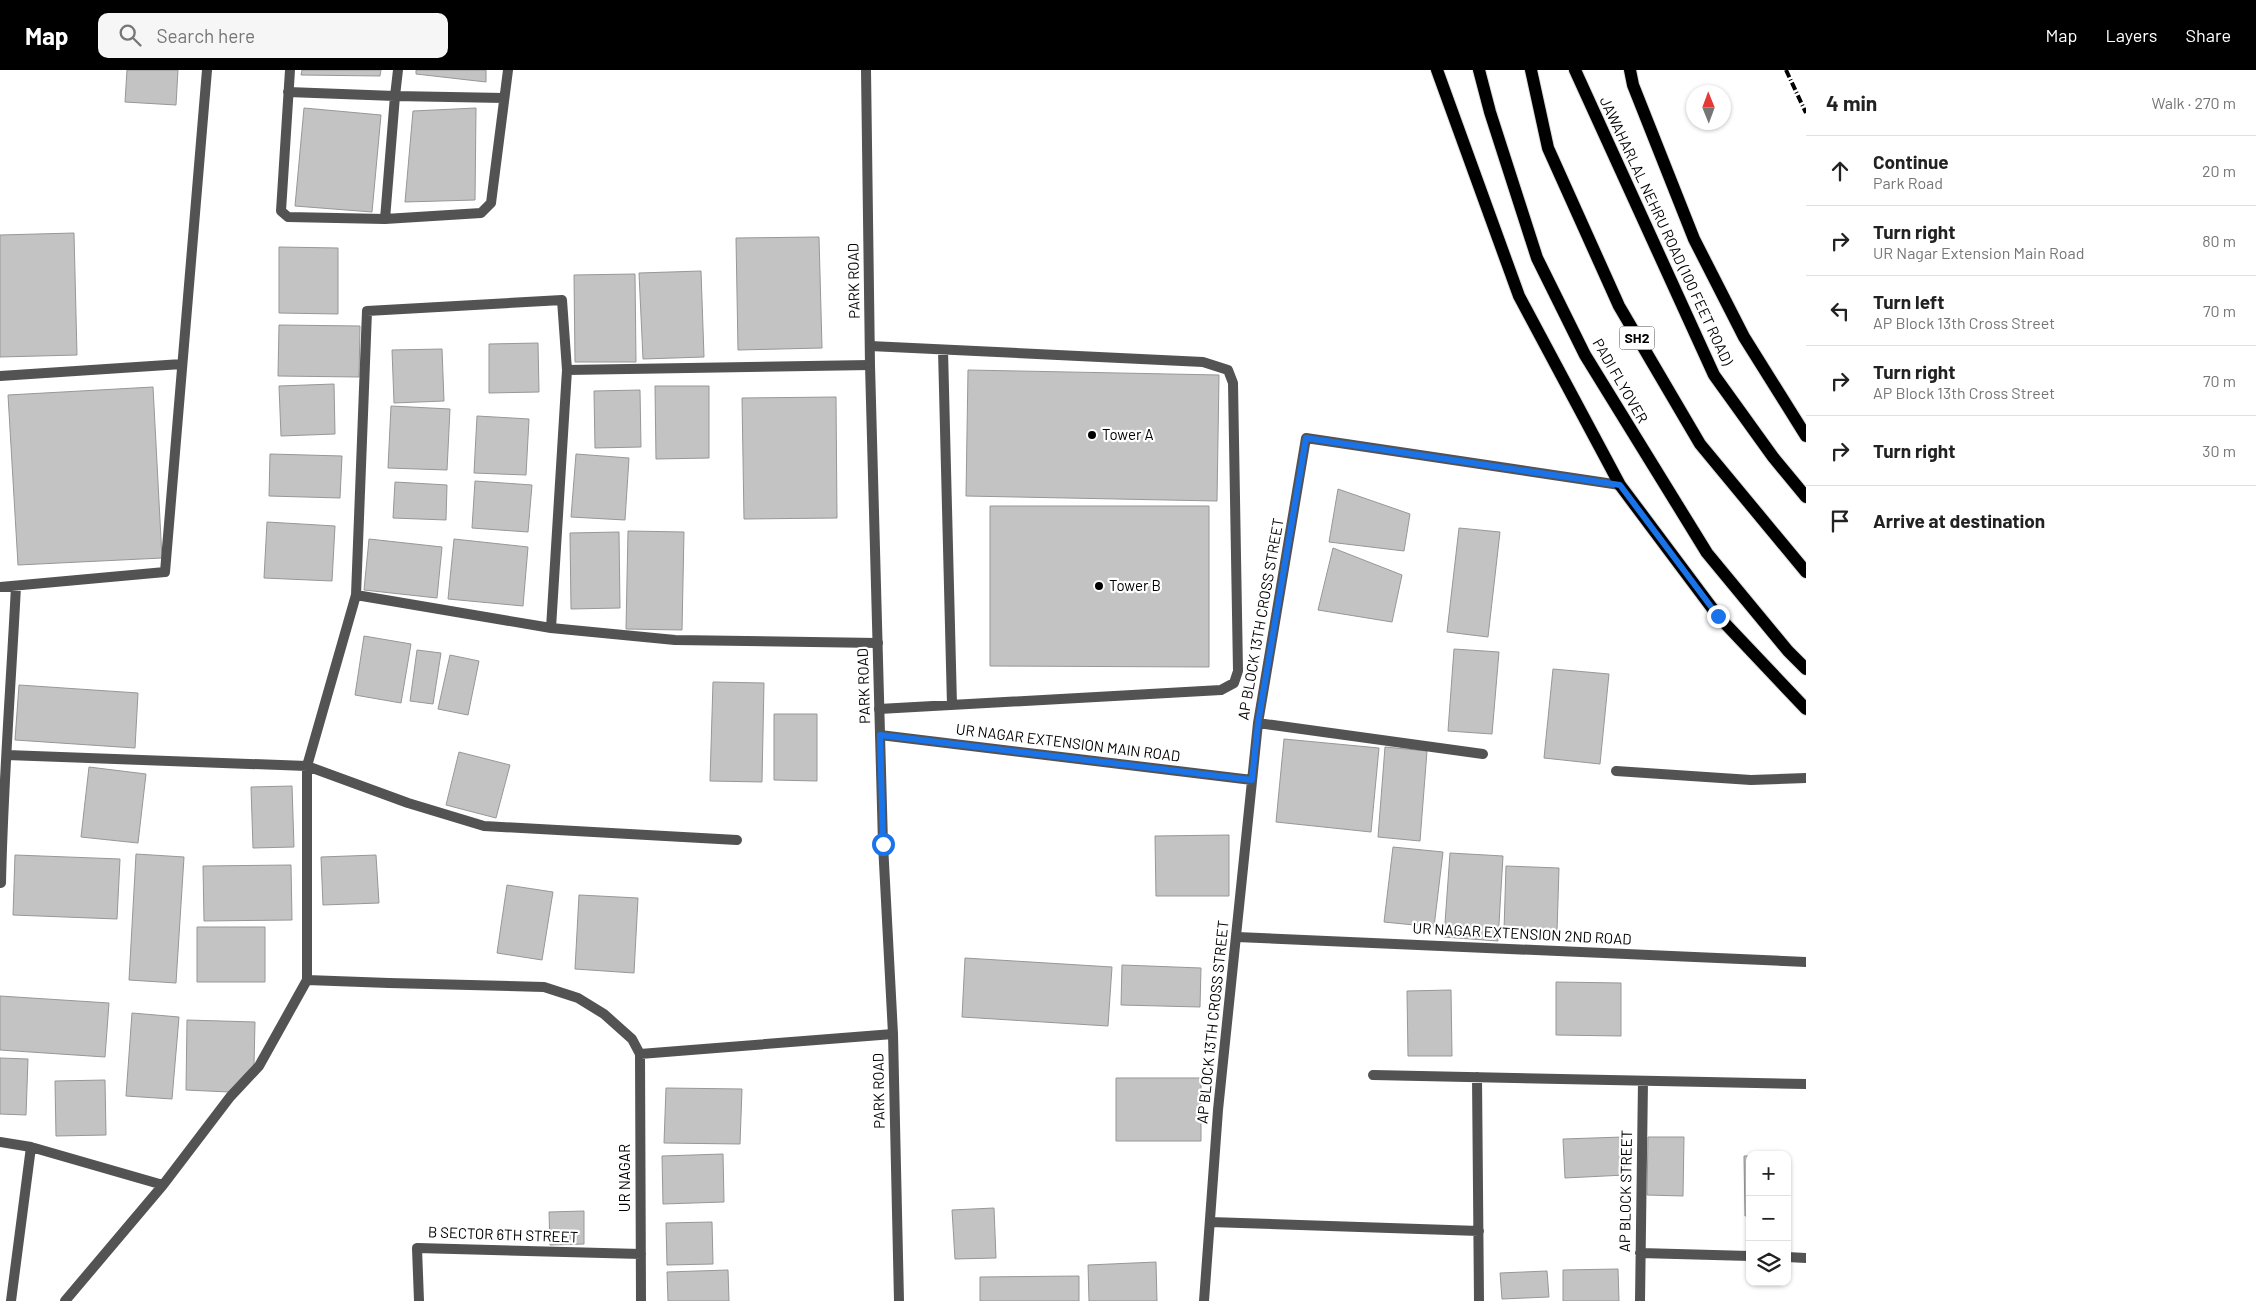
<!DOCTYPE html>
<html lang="en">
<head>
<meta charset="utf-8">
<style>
	:root { --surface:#fff; --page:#f6f6f6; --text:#222; --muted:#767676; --line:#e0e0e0; --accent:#000 }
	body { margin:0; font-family:Barlow,sans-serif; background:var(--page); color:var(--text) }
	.controls { position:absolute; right:15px; bottom:15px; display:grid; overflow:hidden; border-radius:10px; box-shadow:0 1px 4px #0004 }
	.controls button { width:45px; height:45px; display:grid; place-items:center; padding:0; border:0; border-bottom:1px solid var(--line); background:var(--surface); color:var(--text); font:25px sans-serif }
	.compass { position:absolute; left:1686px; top:15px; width:45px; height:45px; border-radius:50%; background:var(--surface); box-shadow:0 1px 4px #0004; rotate:359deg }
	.stop { position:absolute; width:15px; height:15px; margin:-11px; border:4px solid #1a73e8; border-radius:50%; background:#fff }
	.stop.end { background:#1a73e8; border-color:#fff; box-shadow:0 1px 5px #0008 }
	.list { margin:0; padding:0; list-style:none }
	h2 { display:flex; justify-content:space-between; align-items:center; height:65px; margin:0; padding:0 20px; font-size:21px }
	h2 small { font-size:16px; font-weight:400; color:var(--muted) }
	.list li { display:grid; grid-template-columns:32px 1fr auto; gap:15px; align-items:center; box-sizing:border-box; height:70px; padding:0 20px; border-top:1px solid var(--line) }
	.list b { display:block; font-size:19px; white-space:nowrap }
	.list p { margin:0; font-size:16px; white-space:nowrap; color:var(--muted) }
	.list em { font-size:16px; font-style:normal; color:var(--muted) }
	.icon { flex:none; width:28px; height:28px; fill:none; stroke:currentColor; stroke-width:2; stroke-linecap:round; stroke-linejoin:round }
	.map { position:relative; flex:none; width:1806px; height:1231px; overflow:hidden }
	header { display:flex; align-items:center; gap:30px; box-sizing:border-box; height:70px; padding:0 25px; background:var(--accent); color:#fff }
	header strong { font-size:24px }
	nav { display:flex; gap:28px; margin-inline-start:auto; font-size:18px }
	.search { width:350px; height:45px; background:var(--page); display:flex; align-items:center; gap:12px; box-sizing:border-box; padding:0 18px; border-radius:10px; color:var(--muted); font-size:19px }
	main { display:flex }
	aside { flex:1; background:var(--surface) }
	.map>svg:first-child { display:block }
	.building { fill:#c3c3c3; stroke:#979797 }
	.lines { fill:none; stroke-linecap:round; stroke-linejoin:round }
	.primary-casing { stroke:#dbdbdb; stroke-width:14 }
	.service { stroke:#535353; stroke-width:10 }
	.minor { stroke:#535353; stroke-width:10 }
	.tertiary { stroke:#535353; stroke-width:10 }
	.primary { stroke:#000; stroke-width:12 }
	.rail { stroke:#000; stroke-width:4; stroke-dasharray:8 2.5 1 2.5; stroke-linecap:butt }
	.route { stroke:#1a73e8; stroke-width:6 }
	.poi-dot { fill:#000; stroke:#fff; stroke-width:2 }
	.labels { text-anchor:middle; stroke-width:4.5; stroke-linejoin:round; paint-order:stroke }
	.shield { fill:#fff; stroke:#4c4c4c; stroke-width:1 }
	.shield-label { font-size:14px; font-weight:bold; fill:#000 }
	.street-label { font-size:15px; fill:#000; stroke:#fff }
	.poi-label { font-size:15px; fill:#000; stroke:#fff; text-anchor:start }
</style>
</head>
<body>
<header>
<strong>Map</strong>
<div class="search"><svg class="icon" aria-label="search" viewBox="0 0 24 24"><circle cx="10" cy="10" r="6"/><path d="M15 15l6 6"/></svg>Search here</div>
<nav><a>Map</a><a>Layers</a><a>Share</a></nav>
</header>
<main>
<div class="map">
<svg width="1806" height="1231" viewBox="0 0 1806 1231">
	<rect width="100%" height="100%" fill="#fff"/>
	<path class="building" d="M127,0H178L176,35L125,32Z
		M302,0H381L380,6L301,5Z
		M416,0H486V12L416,4Z
		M304,38L381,45L372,142L295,136Z
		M476,38L475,130L405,132L413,41Z
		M74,163L77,285L0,287V165Z
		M819,167L822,278L738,280L736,168Z
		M279,177L338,178V244L279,243Z
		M701,201L704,287L643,289L639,203Z
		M635,204L636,292H575L574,205Z
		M279,255L360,256L359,307L278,306Z
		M538,273L539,322L489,323V274Z
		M442,279L444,331L394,333L392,280Z
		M968,300L1219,305L1217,431L966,426Z
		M334,314L335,364L281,366L279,316Z
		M655,316H709V388L656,389Z
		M153,317L162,488L18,495L8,325Z
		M640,320L641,377L595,378L594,321Z
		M836,327L837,448L744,449L742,328Z
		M391,336L450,339L447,400L388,398Z
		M477,346L529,349L526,405L474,403Z
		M270,384L342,386L340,428L269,426Z
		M576,384L629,388L625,450L571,447Z
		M475,411L532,415L528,462L472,458Z
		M395,412L447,415L446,450L393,448Z
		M1338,419L1410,444L1404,481L1329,472Z
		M990,436H1209V597L990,596Z
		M267,452L335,456L332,511L264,508Z
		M1459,458L1500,462L1488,567L1447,562Z
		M628,461L684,462L682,560L626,559Z
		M619,462L620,538L571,539L570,463Z
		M369,469L442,477L437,528L364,520Z
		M454,469L528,477L523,536L448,529Z
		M1333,478L1402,505L1392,552L1318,540Z
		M364,566L411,574L401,633L355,625Z
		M1454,579L1499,582L1492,664L1448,661Z
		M417,580L441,583L433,634L410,631Z
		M450,585L479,591L468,645L438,639Z
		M1553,599L1609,604L1600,694L1544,688Z
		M713,612L764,613L762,712L710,711Z
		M19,615L138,623L135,678L15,670Z
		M774,644H817V711L774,710Z
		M1284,669L1379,678L1371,762L1276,752Z
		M1385,677L1427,681L1420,771L1378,767Z
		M459,682L510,695L496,748L446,735Z
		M89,697L146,704L138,773L81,767Z
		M292,716L294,777L253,778L251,717Z
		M1229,765V826H1156L1155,766Z
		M1393,777L1443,782L1434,857L1384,852Z
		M1450,783L1503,786L1498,871L1444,867Z
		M136,784L184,787L176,913L129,910Z
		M15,785L120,789L117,849L13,845Z
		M376,785L379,833L323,835L321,787Z
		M291,795L292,850L204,851L203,796Z
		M1506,796L1559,798L1557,862L1504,860Z
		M507,815L553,822L542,890L497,883Z
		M579,825L638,828L634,903L575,899Z
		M197,857H265V912H197Z
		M965,888L1112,897L1108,956L962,947Z
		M1122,895L1201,898L1200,937L1121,935Z
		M1556,912L1621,913V966L1556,965Z
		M1451,920L1452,986H1408L1407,921Z
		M0,926L109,933L105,987L0,980Z
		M132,943L179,947L172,1029L126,1026Z
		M187,950L255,952L254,995L229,1022L186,1020Z
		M0,988L28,989L26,1045L0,1044Z
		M1116,1008H1201V1071H1116Z
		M105,1010L106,1065L56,1066L55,1011Z
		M666,1018L742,1019L740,1074L664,1073Z
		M1623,1067L1625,1105L1565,1108L1563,1069Z
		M1648,1067H1684L1683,1126L1647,1125Z
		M723,1084L724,1132L663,1134L662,1086Z
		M1744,1086H1750V1145L1745,1146Z
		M994,1138L996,1188L955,1189L952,1140Z
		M584,1141V1174L550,1175L549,1142Z
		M712,1152L713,1194L667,1195L666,1153Z
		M1156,1192L1157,1231H1089L1088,1195Z
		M1618,1199L1619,1231H1563V1200Z
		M728,1200L729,1231H668L667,1202Z
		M1547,1201L1549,1227L1502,1229L1500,1203Z
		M1079,1206V1231H980V1207Z"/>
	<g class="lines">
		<defs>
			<path id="primary" d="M1437,0L1519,226L1620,415L1718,546L1806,639
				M1479,0L1490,42L1537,188L1585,285L1707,483L1788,581L1806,599
				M1531,0L1548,78L1619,236L1700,374L1806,502
				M1575,0L1714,305L1773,387L1806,427
				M1630,0L1633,15L1694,169L1744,267L1806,366"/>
		</defs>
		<use href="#primary" class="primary-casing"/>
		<path class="service" d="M389,913L544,917L578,928L604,944L632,969L640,984"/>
		<path class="minor" d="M290,0L281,141L288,147L385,149
			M288,22L395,26L398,0
			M504,28L395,26L385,149L481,143L491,133L508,0
			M870,276L1203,292L1228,300L1233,313L1238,601L1234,613L1221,620L879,639
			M943,280L952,635
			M0,306L182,294
			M0,517L165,502L207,0
			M356,525L551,558L675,570L878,573
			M551,558L567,300
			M1258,653L1483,684
			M880,665L1252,710
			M7,685L307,696L408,733L484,756L737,770
			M1616,701L1751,710L1806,708
			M1,813C3,714 11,615 16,516
			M1237,867L1806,892
			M307,910L389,913
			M1373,1005L1806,1014
			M1477,1007L1479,1231
			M0,1072L31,1077L163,1115
			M1210,1152L1479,1161
			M1640,1183L1750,1186
			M1787,1187L1806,1188
			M11,1231L31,1077
			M65,1231L163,1115L230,1027L259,996L307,910V696L356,525L367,241L562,230L567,300L870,295
			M419,1231L417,1178L641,1184
			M641,1231L640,984L893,964
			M1204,1231L1218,1040L1258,653L1306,368L1620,415
			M1640,1231L1643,1011"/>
		<path class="tertiary" d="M866,0L870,295L883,774L893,964L899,1231"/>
		<use href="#primary" class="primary"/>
		<path class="rail" d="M1786,0L1806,43"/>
	</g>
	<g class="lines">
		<path class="route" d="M883,774L880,665L1252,710L1258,653L1306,368L1620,415L1718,546"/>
	</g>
	<g class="poi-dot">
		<circle cx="1092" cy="365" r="5"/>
		<circle cx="1099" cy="516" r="5"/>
	</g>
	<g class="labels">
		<rect class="shield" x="1619.5" y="256.5" width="35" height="23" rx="4"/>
		<g class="shield-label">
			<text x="1637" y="273">SH2</text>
		</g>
		<g class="street-label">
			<text transform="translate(1666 161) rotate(65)" y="5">JAWAHARLAL NEHRU ROAD (100 FEET ROAD)</text>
			<text transform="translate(854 211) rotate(-91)" y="5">PARK ROAD</text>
			<text transform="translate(1620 311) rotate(60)" y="5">PADI FLYOVER</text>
			<text transform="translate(1261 549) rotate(-80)" y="5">AP BLOCK 13TH CROSS STREET</text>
			<text transform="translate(864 616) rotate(-92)" y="5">PARK ROAD</text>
			<text transform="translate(1068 673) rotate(7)" y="5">UR NAGAR EXTENSION MAIN ROAD</text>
			<text transform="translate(1522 864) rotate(3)" y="5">UR NAGAR EXTENSION 2ND ROAD</text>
			<text transform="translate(1213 952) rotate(-84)" y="5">AP BLOCK 13TH CROSS STREET</text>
			<text transform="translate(879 1021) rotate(-91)" y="5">PARK ROAD</text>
			<text transform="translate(625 1108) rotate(-90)" y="5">UR NAGAR</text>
			<text transform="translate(1626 1121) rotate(-89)" y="5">AP BLOCK STREET</text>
			<text transform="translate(503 1165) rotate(2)" y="5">B SECTOR 6TH STREET</text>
		</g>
		<g class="poi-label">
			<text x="1102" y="370">Tower A</text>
			<text x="1109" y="521">Tower B</text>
		</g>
	</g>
</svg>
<div class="controls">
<button>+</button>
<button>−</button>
<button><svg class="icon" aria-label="layers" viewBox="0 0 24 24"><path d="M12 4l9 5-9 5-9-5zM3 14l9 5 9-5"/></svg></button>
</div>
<svg class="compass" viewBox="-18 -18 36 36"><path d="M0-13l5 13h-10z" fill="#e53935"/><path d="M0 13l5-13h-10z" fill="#767676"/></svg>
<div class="stop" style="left:883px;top:774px"></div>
<div class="stop end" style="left:1718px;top:546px"></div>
</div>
<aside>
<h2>4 min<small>Walk · 270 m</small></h2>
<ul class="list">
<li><svg class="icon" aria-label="ahead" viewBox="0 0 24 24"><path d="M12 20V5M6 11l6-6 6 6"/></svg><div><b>Continue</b><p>Park Road</p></div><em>20 m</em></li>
<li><svg class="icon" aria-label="right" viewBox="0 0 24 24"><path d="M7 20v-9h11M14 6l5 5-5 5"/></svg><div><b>Turn right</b><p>UR Nagar Extension Main Road</p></div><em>80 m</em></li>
<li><svg class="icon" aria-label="left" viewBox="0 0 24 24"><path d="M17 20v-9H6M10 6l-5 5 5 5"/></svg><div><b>Turn left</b><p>AP Block 13th Cross Street</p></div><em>70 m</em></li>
<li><svg class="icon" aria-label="right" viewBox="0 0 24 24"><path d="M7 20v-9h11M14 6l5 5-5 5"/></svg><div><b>Turn right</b><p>AP Block 13th Cross Street</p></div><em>70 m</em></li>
<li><svg class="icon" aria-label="right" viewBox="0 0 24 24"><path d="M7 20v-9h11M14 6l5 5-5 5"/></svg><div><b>Turn right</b></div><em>30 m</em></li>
<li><svg class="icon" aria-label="arrive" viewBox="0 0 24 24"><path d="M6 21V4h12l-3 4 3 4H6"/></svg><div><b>Arrive at destination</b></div></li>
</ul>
</aside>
</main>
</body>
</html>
